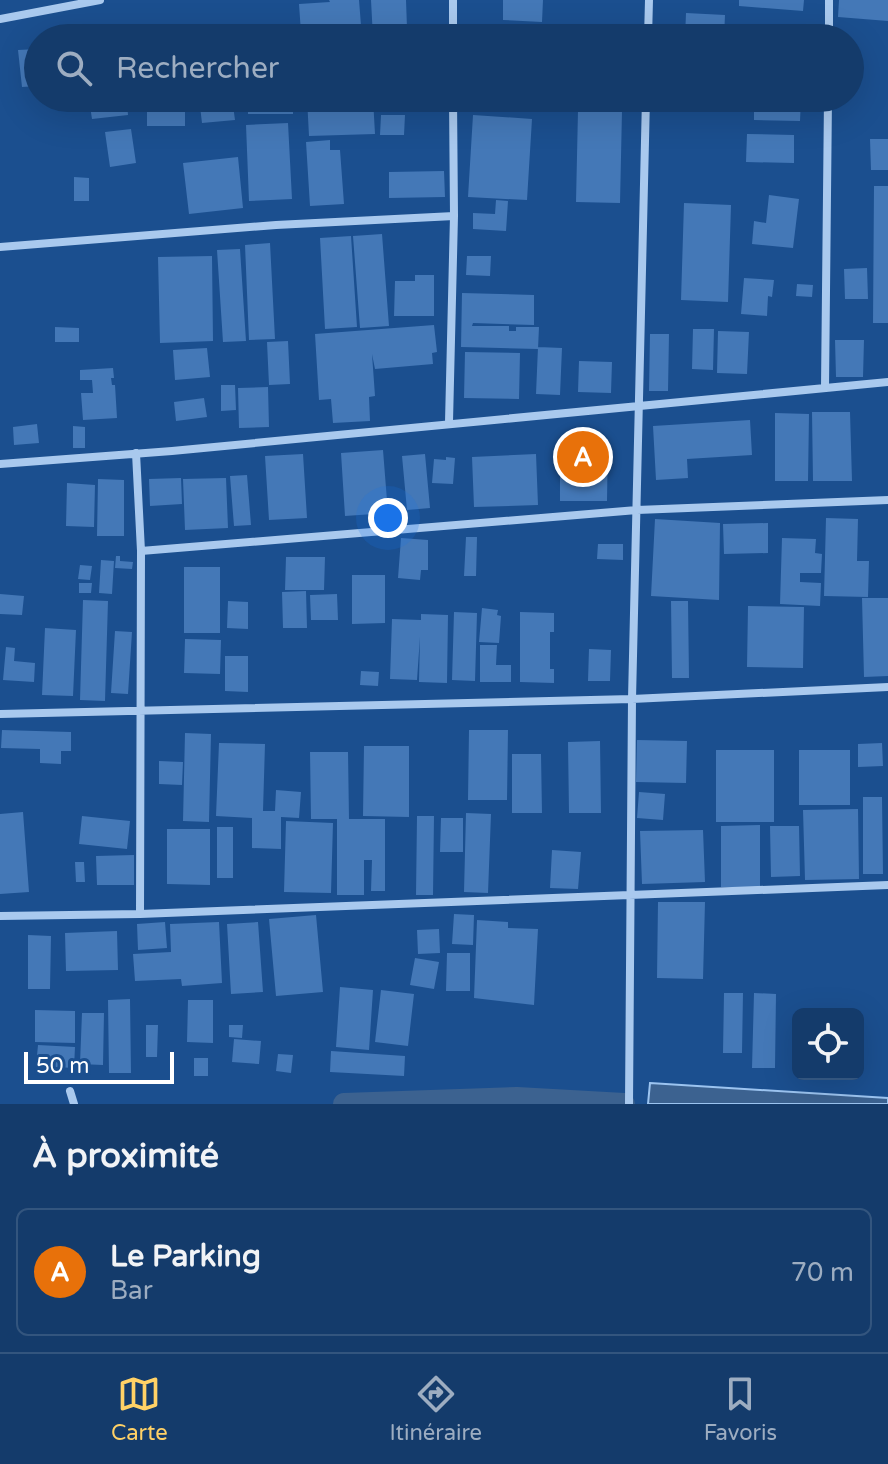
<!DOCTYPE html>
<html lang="fr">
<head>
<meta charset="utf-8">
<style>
	:root { --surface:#143b6b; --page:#1d4271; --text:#f1f3f6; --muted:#9dadc1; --line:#33557e; --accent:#ffd166 }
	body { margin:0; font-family:"Varela Round",sans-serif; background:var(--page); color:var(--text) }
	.controls { position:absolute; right:24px; bottom:24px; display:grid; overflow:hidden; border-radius:12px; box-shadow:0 8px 32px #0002 }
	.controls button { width:72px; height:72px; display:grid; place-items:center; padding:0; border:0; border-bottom:2px solid var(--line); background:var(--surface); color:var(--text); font:40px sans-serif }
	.scale { position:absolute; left:24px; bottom:20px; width:150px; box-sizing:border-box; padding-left:8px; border:4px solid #fff; border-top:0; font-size:22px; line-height:28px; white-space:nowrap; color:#fff; -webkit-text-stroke:6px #1b4f8f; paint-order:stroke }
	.you { position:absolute; left:388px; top:518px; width:28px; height:28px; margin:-20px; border:6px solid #fff; border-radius:50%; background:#1a73e8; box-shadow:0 0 0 12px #1a73e833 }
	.badge { display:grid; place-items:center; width:52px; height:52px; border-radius:50%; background:var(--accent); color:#fff; font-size:26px; font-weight:700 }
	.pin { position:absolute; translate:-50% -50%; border:4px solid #fff; box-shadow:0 2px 8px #0006 }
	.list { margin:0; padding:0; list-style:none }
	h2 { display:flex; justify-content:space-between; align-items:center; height:104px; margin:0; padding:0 32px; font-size:34px }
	h2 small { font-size:26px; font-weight:400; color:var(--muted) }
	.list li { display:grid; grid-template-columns:52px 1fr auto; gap:24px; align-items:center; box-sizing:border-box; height:128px; margin:0 16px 16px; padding:0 16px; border:2px solid var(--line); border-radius:12px }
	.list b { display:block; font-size:30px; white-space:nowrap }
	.list p { margin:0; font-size:26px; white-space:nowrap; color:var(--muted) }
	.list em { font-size:26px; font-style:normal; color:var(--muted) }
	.icon { flex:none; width:44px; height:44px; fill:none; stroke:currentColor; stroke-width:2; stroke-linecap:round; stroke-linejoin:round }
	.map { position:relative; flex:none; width:888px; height:1104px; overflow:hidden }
	.search { position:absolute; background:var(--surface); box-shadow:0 8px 32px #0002; left:24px; right:24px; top:24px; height:88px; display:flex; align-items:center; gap:20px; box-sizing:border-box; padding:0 28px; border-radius:44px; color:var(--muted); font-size:30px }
	.sheet { height:248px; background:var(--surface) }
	nav { display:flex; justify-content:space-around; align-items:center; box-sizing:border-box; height:112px; border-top:2px solid var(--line); background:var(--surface); font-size:22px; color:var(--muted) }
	nav a { display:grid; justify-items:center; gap:4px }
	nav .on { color:var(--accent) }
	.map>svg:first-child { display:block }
	.water { fill:#3c6290; stroke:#9cc4f0; stroke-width:2 }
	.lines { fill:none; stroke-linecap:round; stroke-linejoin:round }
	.canal { stroke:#3c6290; stroke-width:22 }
	.building { fill:#4478b7 }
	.street { stroke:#a9c9ee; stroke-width:8 }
</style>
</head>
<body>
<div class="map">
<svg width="888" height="1104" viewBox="0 0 888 1104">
	<rect width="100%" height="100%" fill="#1b4f8f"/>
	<path class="water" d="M650,1083L888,1098V1104H648Z"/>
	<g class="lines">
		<path class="canal" d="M344,1104L517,1098L624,1104"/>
	</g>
	<path class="building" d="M329,0H359L362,38H332L331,32L301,33L299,4L330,2Z
		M371,0H406L407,28H394L395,38H373Z
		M503,0H543L542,22L503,20Z
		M739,0H804L803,11L739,6Z
		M839,0H888V21L838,17Z
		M686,13L725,15L724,38H685Z
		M38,49V86L22,87L18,50Z
		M147,98H185V126H147Z
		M199,98H232L235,120L202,123Z
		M248,98H293V114H248Z
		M307,98H373L375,134L309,136Z
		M669,98H733L732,108L669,105Z
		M754,98H801L800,121L754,120Z
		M127,102L128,115L92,119L90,106Z
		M578,110L622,111L620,203L576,202Z
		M381,115H405L404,135H380Z
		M473,115L532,119L527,200L468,197Z
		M288,123L292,199L249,201L246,125Z
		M131,129L136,163L110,167L105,132Z
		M747,134L794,135V163L746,162Z
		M870,139H888V170H871Z
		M330,140V150H340L344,204L310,206L306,142Z
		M238,157L243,208L189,214L183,163Z
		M444,171L445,197L389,198V172Z
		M74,177L89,178V201H74Z
		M874,186H888V323H873Z
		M769,195L799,199L793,248L752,244L754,221L766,223Z
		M496,200L508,201L506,231L473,229V213L495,214Z
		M684,203L731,205L728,302L681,300Z
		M382,234L389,326L360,328L353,236Z
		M351,236L357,327L325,329L320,238Z
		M270,243L275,339L249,340L245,245Z
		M240,249L246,341L223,342L217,250Z
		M212,256L213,341L160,343L158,257Z
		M467,256H491L490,276L466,275Z
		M867,268L868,299H845L844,269Z
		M415,275H434V316H394L395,281H415Z
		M744,278L774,280L772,297L768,296L767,316L741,314Z
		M797,284L813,285L812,297L796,296Z
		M462,293L534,295V325L473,323L472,326H509V331H516V327H539L538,349L461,347Z
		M434,325L437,352L432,353L433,364L375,369L372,354L375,396L369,397L370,421L333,423L331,399L319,400L315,334Z
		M55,327L79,328V342H55Z
		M693,329H714L713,370L692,369Z
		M718,331L749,332L747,374L717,373Z
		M650,334H669L668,391H649Z
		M835,340H864L863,377H836Z
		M288,341L290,384L269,385L267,342Z
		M538,347L562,348L560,395L536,394Z
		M207,348L210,377L175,380L173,350Z
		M465,352L520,353L519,399L464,398Z
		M579,361L612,362L611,393L578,392Z
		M113,368L114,378H111L112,385H115L117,418L83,420L81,393H93L92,380H80V370Z
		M221,385H235L236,410L221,411Z
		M268,387L269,427L239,428L238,388Z
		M204,398L207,417L176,421L174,402Z
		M812,412H850L852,481H813Z
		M775,413L809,414L808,481H775Z
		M750,420L752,455L687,459L688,478L656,480L653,426Z
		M37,424L39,443L14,445L13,427Z
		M73,426L85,427V448H73Z
		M560,438L608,439L607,501H560Z
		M383,450L388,513L345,516L341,453Z
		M303,454L307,518L269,520L265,456Z
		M425,454L430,508L407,510L402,456Z
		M536,454L538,505L474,507L472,457Z
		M446,457L455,458L453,484L432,483L434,459L446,460Z
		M247,475L251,525L234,526L230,476Z
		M181,478L182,504L150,506L149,479Z
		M226,478L228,528L185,530L183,479Z
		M98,479L124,480V536H97Z
		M67,483L95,485L94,527L66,526Z
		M826,518L858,519L857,561H869L868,597L824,596Z
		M655,519L720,523L719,600L651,596Z
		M768,523V553L724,554L723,524Z
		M466,537H477L476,576H464Z
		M401,538L428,540V570H421L420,580L398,578Z
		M782,538L816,539L815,553L822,554L821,573H800V582L821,583L820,606L780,604Z
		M598,544H623V560L597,559Z
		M116,556H120V561L133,562L132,569L115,568Z
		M286,557H325L324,590H285Z
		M101,560L114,561L112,594L99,593Z
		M80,565L92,566L90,580L78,579Z
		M184,567H220V633H184Z
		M352,575H385V623L352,624Z
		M79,583H92L91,593H79Z
		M306,591L307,628H283L282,592Z
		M0,594L24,596L22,615L0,614Z
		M337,594L338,620H311L310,595Z
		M862,598H888V676L864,677Z
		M83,600L108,601L105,701L80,700Z
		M228,601L248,602V629L227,628Z
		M671,601H688L689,678H672Z
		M748,606L804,607L803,668L747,667Z
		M482,608L498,610L497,615L501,616L499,643L479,642Z
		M454,612L477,613L475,681L452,680Z
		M520,612L554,613V632H550V669H554V683L520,682Z
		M421,614L448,615L447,683L419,682L420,637L417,680L390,679L392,619L421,620Z
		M45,628L76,630L73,696L42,695Z
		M115,631L132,632L128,694L111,693Z
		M185,639L221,640L220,674L184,673Z
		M480,645H497L496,665H511V682H480Z
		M6,647L15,648L14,661L35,663L34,682L3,680Z
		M589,649L611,650L610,681H588Z
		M225,656H248V692L225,691Z
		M361,671L379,672L378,686L360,685Z
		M2,730L71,732V751H61V764L40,763V749L1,748Z
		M469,730H508L507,800H468Z
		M185,733L211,734L209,822L183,821Z
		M637,740L687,741L686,783L636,782Z
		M600,741L601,813H569L568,742Z
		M219,743L265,744L263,811H275L276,790L301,792L299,818L281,817V849L252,848V818L216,816Z
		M882,743L883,766L858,767V744Z
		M364,746H409V817L363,816Z
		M716,750H774V822H716Z
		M799,750H850V805H799Z
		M310,752H348L349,819H385V891H371L372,860H364V895H337V819H311Z
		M512,754H541L542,813H512Z
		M159,761L183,762L182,785L159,784Z
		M639,792L665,794L663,820L637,818Z
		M863,797H882L883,874H863Z
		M858,809L859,879L805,880L803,810Z
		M23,812L29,892L0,894V814Z
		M466,813L491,814L488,893L464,892Z
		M82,816L130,821L127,849L79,844Z
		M417,816H434L433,895H416Z
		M441,818H463V852H440Z
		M286,821L333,823L331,893L284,892Z
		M760,825V887H721V826Z
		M770,826H799L800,876L771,877Z
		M217,827H233V878H217Z
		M167,829H210V885L167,884Z
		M703,830L705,882L642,884L640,831Z
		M552,850L581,852L578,889L550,888Z
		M134,855V885H97L96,856Z
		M75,862H84L85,882H76Z
		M658,902H705L703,979L657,978Z
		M454,914L474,915L473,945L452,944Z
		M316,915L323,992L276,996L269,919Z
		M477,920L508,922V928L538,929L534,1005L474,998Z
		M165,922L167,948L138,950L137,924Z
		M219,922L222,983L182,986L181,979L135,981L133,954L171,952L170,924Z
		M258,922L263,992L231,994L227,924Z
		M439,929L440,953L418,954L417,930Z
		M117,931L118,970L66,971L65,933Z
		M28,935L51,936L50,989H28Z
		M447,953H470V991H446Z
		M415,958L439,962L434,989L410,985Z
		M340,987L373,990L369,1050L336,1047Z
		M381,990L414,994L408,1046L375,1042Z
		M724,993H743L742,1053H723Z
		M754,993L776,994L775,1068H752Z
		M130,999L131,1073H109L108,1000Z
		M188,1000H213V1043L187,1042Z
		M35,1010L75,1011V1043L35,1042Z
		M82,1013H104L103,1065L80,1064Z
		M146,1025H158L157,1057H146Z
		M229,1025H243L242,1038L229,1037Z
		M234,1039L261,1041L259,1064L232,1062Z
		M38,1045L75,1047L74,1068L36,1066Z
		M331,1051L405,1056L404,1076L330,1072Z
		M278,1054L293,1055L291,1073L276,1071Z
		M194,1058H208V1076H194Z"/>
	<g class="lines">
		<path class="street" d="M0,19L100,0
			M453,38V0
			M648,38L649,0
			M829,38V0
			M0,247L276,225L454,216
			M825,388L828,98
			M449,422L454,216L453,98
			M136,453L141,551L140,914
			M0,464L172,451L888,382
			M141,551L637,510L888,500
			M0,714L632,699L888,687
			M0,916L140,914L888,885
			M70,1091L74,1104
			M629,1104L632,699L646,98"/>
	</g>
</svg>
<div class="controls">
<button><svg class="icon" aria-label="locate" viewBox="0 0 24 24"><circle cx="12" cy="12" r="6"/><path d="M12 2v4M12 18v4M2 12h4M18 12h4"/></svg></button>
</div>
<div class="scale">50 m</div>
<div class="you"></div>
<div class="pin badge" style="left:583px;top:457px;background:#e8710a">A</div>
<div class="search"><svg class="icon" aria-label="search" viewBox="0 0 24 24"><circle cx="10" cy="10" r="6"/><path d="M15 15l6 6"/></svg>Rechercher</div>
</div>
<section class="sheet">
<h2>À proximité<small></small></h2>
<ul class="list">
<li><span class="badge" style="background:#e8710a">A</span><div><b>Le Parking</b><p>Bar</p></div><em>70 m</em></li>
</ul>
</section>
<nav>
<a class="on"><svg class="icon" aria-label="map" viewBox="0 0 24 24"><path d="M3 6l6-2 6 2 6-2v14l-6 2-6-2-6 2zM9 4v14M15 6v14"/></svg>Carte</a>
<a><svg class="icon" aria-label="directions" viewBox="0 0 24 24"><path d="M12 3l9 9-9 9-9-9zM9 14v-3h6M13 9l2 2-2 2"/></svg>Itinéraire</a>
<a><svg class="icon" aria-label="saved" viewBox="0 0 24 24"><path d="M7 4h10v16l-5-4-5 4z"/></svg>Favoris</a>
</nav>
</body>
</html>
